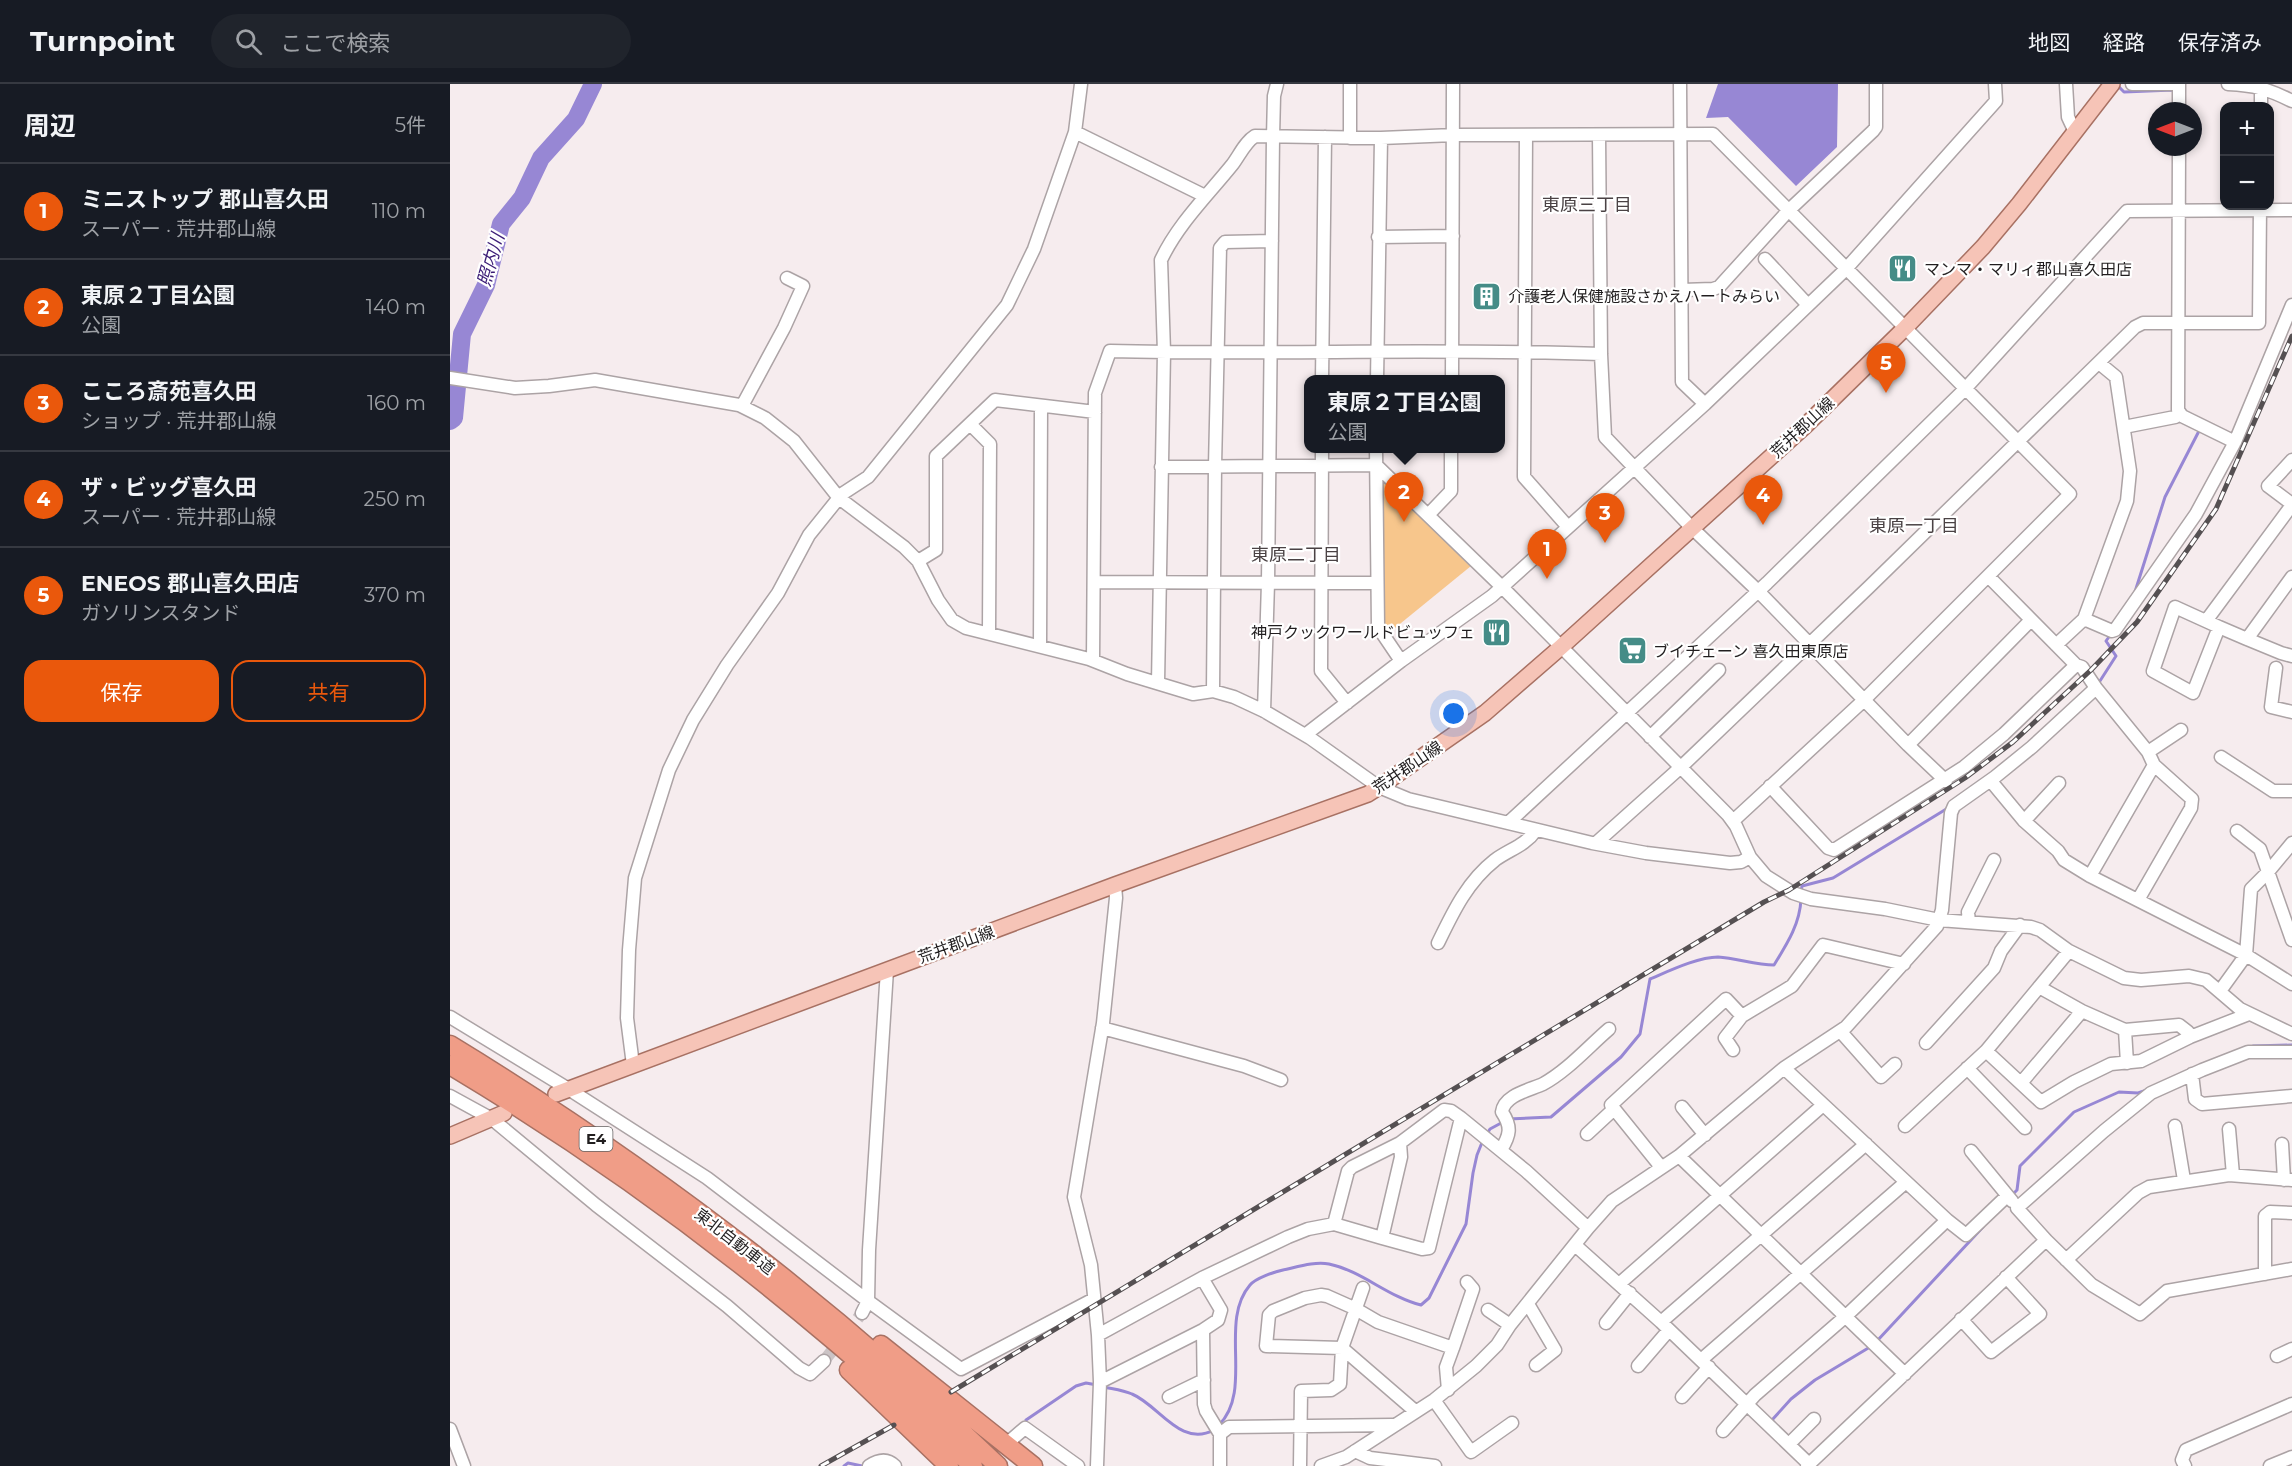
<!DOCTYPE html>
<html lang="ja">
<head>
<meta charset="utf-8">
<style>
	:root { --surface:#171b24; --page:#20242c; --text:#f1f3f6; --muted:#9ea1a6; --line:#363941; --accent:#ea580c }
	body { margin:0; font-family:Montserrat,"Noto Sans JP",sans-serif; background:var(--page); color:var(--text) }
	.controls { position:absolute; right:18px; top:18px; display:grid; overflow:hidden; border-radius:12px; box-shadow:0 3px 9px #0003 }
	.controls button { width:54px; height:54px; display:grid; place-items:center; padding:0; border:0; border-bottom:2px solid var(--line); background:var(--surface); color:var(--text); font:30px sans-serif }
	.compass { position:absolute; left:1698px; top:18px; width:54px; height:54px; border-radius:50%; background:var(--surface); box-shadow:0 3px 9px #0003; rotate:270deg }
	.you { position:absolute; left:1004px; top:630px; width:21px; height:21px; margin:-15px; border:4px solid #fff; border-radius:50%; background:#1a73e8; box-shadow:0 0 0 9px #1a73e833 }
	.badge { display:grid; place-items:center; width:39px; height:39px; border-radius:50%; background:var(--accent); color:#fff; font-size:20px; font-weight:700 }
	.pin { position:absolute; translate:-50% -50px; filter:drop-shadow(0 2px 3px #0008) }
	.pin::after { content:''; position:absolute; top:32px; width:21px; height:18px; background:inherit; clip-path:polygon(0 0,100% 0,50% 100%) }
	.popup { position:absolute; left:854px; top:291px; width:201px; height:78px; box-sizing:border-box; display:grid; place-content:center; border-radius:12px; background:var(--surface); filter:drop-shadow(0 2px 4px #0005); font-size:20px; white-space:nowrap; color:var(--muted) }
	.popup b { font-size:22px; color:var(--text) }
	.popup::after { content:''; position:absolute; left:50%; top:100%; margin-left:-12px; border:12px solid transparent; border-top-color:var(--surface) }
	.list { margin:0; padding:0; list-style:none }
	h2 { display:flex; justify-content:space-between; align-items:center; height:78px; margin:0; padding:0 24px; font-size:26px }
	h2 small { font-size:20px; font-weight:400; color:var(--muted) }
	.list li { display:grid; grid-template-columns:39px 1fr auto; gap:18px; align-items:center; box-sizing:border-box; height:96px; padding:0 24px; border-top:2px solid var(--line) }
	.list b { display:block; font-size:22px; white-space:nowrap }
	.list p { margin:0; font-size:20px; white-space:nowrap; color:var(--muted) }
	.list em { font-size:20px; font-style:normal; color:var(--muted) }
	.actions { display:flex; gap:12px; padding:18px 24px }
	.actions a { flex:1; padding:14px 0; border:2px solid var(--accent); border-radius:18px; text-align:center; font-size:21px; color:var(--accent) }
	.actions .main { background:var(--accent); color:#fff }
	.icon { flex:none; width:33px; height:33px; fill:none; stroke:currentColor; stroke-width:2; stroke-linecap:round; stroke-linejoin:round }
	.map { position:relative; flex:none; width:1842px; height:1382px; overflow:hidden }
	header { display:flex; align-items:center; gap:36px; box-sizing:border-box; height:84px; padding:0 30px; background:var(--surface); border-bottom:2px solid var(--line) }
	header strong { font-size:28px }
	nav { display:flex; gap:33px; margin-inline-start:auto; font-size:21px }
	.search { width:420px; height:54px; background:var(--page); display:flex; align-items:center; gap:15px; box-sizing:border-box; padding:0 21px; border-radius:33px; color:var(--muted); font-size:22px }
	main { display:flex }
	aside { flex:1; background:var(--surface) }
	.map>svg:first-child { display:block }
	.green { fill:#f7c68c }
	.water { fill:#9787d4 }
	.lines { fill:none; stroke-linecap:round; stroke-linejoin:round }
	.stream { stroke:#9787d4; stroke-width:3 }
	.river { stroke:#9787d4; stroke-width:18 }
	.minor-tunnel { stroke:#cbc3c5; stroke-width:12; stroke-dasharray:12 6; stroke-linecap:butt }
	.minor-casing { stroke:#aca3a5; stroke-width:15 }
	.major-casing { stroke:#a87163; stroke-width:18 }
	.highway-casing { stroke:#a87163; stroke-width:21 }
	.minor { stroke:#fff; stroke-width:12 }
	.major { stroke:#f6c4b7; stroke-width:15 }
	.highway { stroke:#f09d87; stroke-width:18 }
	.rail-casing { stroke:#555052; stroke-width:5 }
	.rail { stroke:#fff; stroke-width:3; stroke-dasharray:9; stroke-linecap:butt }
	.labels { text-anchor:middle; stroke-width:4.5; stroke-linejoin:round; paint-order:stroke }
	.shield { fill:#fff; stroke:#646262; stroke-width:1.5 }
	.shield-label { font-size:15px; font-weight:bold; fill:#211e1f }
	.poi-label { font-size:16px; fill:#211e1f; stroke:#fff; text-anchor:start }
	.street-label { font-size:16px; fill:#211e1f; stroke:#fff }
	.neighbourhood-label { font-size:18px; fill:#4a4244; stroke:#fff }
	.water-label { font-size:18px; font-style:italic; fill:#3b1c76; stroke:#fff }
</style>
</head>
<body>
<header>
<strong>Turnpoint</strong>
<div class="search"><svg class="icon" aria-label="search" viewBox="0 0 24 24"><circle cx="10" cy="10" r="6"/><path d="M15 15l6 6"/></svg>ここで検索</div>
<nav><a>地図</a><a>経路</a><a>保存済み</a></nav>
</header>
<main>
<aside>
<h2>周辺<small>5件</small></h2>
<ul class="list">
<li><span class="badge">1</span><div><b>ミニストップ 郡山喜久田</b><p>スーパー · 荒井郡山線</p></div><em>110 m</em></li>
<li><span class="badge">2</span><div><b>東原２丁目公園</b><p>公園</p></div><em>140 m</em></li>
<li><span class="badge">3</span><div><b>こころ斎苑喜久田</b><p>ショップ · 荒井郡山線</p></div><em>160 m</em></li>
<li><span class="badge">4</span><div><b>ザ・ビッグ喜久田</b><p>スーパー · 荒井郡山線</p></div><em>250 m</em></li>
<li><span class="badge">5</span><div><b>ENEOS 郡山喜久田店</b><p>ガソリンスタンド</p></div><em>370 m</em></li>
</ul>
<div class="actions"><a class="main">保存</a><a>共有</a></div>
</aside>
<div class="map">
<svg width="1842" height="1382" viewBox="0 0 1842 1382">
	<rect width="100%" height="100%" fill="#f6ecee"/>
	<path class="green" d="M932,394L1021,482L940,548L933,540Z"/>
	<path class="water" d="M1268,0H1388L1387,63L1346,102L1278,33L1256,34Z"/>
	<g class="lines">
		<path class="stream" d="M1667,1L1674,8L1723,6L1727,8
			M1684,511L1715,413L1750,345
			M1648,600L1666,572L1656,557L1661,550
			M1351,808L1352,802L1383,794L1498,724
			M1803,962L1842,961
			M1058,1035L1101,1033L1171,973L1190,950L1200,895C1219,887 1248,873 1268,873C1287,874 1305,881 1324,881C1337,860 1350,840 1351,815
			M1037,1050L1040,1045L1053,1038
			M1562,1111L1567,1106L1570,1082L1624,1028L1669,1008L1688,1009L1697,1006
			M1427,1257L1533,1143
			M654,1303C663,1305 673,1306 682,1310C709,1321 730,1364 764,1346
			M576,1336L626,1302L636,1299L647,1301
			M1325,1340L1322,1336L1341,1315L1365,1296L1420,1263
			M769,1341C804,1306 768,1238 800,1201C806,1194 824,1188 833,1186C847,1183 865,1177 879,1180C912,1187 938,1213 971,1221L979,1214L1016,1140L1023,1089L1027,1071L1033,1056
			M394,1382L398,1379L412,1382"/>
		<path class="river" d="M0,337L4,334L12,250L36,201L51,140L72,114L91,74L126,35L143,0"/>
		<path class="minor-tunnel" d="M374,1277L412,1229"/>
		<defs>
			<path id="minor" d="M900,0V54
				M1230,0L1232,298L1255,320
				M1616,0L1618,33L1625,48
				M1682,0H1728
				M1778,0C1804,1 1818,5 1842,17
				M1811,22V3
				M1729,27V0
				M625,48L755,112
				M1076,51L1074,393L1118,443
				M1149,51L1151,270L1155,353L1242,444L1308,507L1458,661L1496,697
				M1729,63L1728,326L1732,332L1785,358
				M928,153L1003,152
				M1315,175L1358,221
				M1232,206L1263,205L1269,203L1338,127L1423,47L1426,43V0
				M0,294L65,304L99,302L145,296L289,321L315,334L344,357L389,414L454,463L468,477L488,516L502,536L516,544L639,575L677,590L743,610L763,607L784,613L814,627L860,654L929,703L958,715L1142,759L1196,769L1280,779L1291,778L1300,773
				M872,296L875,53
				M927,296L931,54
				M1002,296L1003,0
				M292,322L334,244L353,202L337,194
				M520,340L540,360L539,549
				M1674,343L1725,333L1730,330
				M872,364L871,587L897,619
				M926,364L928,543L951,577
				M1842,376L1818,402L1842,420
				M711,383L926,381L1052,503L1278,731L1286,742L1300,773L1316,792L1343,809L1361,815L1435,825L1489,836L1581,843L1590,846L1619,867L1674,894L1691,896L1739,892L1756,896L1790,925L1842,950
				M978,431L1001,407V364
				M468,477L486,466V372L545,316L645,328
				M1538,492L1626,581L1632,583L1646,604
				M1842,493L1797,555L1831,569L1842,572
				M644,498L927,499
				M1634,535L1662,547L1665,546L1746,430L1785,358L1842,221
				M1756,537L1842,421
				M1769,543L1725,523L1703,587L1743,609L1769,543L1797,555
				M1606,561L1634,535L1677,417L1680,387L1666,293L1649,279
				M590,562L591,322
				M643,576L645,309L660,267C823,271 987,264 1151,270
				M1826,584L1821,623L1842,628
				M708,599L714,268L711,176C728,140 757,112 782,81C789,72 795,58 805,52L931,54L1004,51L1263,50L1620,410L1413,617L1283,737
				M763,607L765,382L770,164L775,158L822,157
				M814,627L818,499L823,53L824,12L827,0
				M855,651L951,577L1042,512L1255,320L1395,186L1546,17L1545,0
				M1200,653L1269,586
				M1458,661L1581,536
				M1698,668L1731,646
				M1771,673L1823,707H1842
				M1320,702L1378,764L1384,766L1514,683L1554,650L1626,581
				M1545,702L1574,737L1608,767L1614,776L1640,792L1796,871L1842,900
				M1574,737L1609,699
				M1058,739L1317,499L1515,305L1677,127L1842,126
				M1787,747L1810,765L1842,856
				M1146,759L1231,683L1419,503L1685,243L1693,239H1809L1810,122
				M1640,792L1704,681
				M1519,838L1518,828L1544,776
				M988,859C1003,828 1017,798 1045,776C1060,765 1075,762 1086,746
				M1619,867L1536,967L1591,1018L1624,998L1661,980L1691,977L1740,953L1799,930
				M1589,903L1632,927L1675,946L1677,979
				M1770,907L1796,871L1801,805L1818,788L1842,759
				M0,933L120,1006L257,1094L418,1217L511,1285L644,1215
				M652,944L794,982L831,996
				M1675,946L1729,941L1738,948L1740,953
				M1391,948L1431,993L1445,980
				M1476,959L1544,884L1551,867L1570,841
				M1283,966L1275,954L1292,932
				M1842,968H1798L1752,986L1701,1009L1654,1047L1567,1124L1596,1156L1642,1201L1690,1230L1717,1207L1842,1185
				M183,981L177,934L179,866L185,794L219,686L243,636L277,581L328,509L359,451L392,410L418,393L557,221L584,165L625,48L631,0
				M1517,984L1575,1044
				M1742,990L1745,1015L1752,1020L1842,1012
				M1571,999L1632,927
				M0,1012L42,1035L146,1121L277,1222L349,1284L360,1290L374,1277
				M1232,1023L1255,1051
				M1455,1042L1536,967
				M1725,1042L1734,1096
				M1779,1045L1783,1091
				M1137,1050L1164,1025
				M1832,1060L1834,1096
				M1051,1066C1060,1051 1062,1043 1052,1028C1054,1011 1080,1006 1093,1000C1117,987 1138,963 1159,945
				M1521,1067L1562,1117
				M1229,1072L1455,1290
				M1211,1083L1161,1021L1276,915L1292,932L1342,902L1373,861L1454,880
				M1497,1136L1516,1151L1557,1112
				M884,1140L932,1154L951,1073L950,1059
				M932,1154L972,1165L979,1164L1011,1034
				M1125,1161L1211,1238L1359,1380
				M1616,1176L1688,1109L1699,1103L1779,1091L1842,1096
				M1815,1190V1132L1820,1128L1842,1129
				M1169,1200L1373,1021
				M1078,1220L1105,1266L1086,1281
				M1038,1226L1060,1241
				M412,1229L418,1217L419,1166L437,886
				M1511,1235L1541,1268L1590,1230L1556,1193
				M1211,1238L1416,1060
				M1156,1239L1180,1209
				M753,1246L754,1320L756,1327L770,1350V1382
				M648,1251L752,1194L838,1153L858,1145L884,1140L898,1087L902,1083L950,1059L994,1026L1001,1027L1011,1034L1076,1087L1138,1144
				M1003,1264L1023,1205L1017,1198
				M1827,1272L1842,1265
				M1251,1276L1456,1098
				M1188,1282L1219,1246
				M650,1298L753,1246L768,1236L771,1226L752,1194
				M719,1313L754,1296
				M1232,1313L1259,1283
				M984,1316L1021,1368L1062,1339
				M965,1327L892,1264L816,1262L819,1231L823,1227L855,1214L871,1211L877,1212L904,1224L928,1238L1003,1264L996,1283L998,1306
				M0,1345L14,1382
				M1273,1347L1305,1311L1396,1232L1497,1136L1334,984
				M770,1350L779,1343L943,1341
				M561,1356L575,1344L628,1382
				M1339,1360L1364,1335
				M905,1367L920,1374L985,1382
				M419,1382C428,1376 437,1374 445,1382
				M647,1382L650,1298L648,1251L641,1181L624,1113L653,939L666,814L665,801
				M850,1382L851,1307L881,1306L890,1300L892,1264L913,1204
				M871,1382L896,1373L984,1316L1026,1282L1047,1261L1060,1241L1138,1144L1162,1117L1229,1072L1334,984L1396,943L1487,842L1492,826L1501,729L1504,722L1545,693L1582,663L1646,604L1698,668L1704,681L1742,715L1741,724L1688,816
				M1357,1382L1596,1156
				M1735,1382L1732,1376L1736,1366L1842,1320
				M1820,1382L1842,1373"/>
			<path id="major" d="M106,1010L665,801L918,710L929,703L1035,629L1111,563L1355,342L1455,244L1533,163L1569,120L1662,0
				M0,1052L54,1029"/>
			<path id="highway" d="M0,961C197,1081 382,1222 548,1382
				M0,981C134,1061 262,1153 381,1254C430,1295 476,1339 523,1382
				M431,1261L583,1382
				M399,1286L499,1382"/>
		</defs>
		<use href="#minor" class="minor-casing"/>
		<use href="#major" class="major-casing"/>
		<use href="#highway" class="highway-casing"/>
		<use href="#minor" class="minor"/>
		<use href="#major" class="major"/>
		<use href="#highway" class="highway"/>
		<defs>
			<path id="rail" d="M501,1308L1314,818L1339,806L1515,694L1563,658L1641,586L1687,538L1766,425L1842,252
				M371,1382L444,1341"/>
		</defs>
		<use href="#rail" class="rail-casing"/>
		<use href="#rail" class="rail"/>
	</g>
	<defs>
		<symbol id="restaurant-square" viewBox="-11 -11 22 22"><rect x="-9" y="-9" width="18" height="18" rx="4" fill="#458c87" stroke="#fff"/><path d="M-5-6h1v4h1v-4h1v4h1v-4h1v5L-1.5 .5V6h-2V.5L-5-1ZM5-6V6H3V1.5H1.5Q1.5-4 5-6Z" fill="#fff"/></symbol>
		<symbol id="building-square" viewBox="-11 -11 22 22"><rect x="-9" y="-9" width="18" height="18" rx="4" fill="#458c87" stroke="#fff"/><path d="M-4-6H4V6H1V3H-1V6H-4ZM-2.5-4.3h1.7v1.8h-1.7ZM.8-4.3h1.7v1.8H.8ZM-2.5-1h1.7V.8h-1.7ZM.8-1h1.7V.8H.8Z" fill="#fff"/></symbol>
		<symbol id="supermarket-square" viewBox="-11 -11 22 22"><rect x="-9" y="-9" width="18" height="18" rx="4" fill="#458c87" stroke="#fff"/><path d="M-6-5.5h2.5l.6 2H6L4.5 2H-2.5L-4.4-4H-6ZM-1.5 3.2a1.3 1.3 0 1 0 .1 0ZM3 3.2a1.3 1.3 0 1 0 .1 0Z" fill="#fff"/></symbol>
	</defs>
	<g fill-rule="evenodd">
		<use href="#restaurant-square" x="1436" y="168" width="33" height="33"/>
		<use href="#building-square" x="1020" y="196" width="33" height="33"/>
		<use href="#restaurant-square" x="1030" y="532" width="33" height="33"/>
		<use href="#supermarket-square" x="1166" y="550" width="33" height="33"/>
	</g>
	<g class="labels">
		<rect class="shield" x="129.5" y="1043" width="33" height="24" rx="4.5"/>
		<g class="shield-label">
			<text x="146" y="1060">E4</text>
		</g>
		<g class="poi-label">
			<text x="1474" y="191">マンマ・マリィ郡山喜久田店</text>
			<text x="1058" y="218">介護老人保健施設さかえハートみらい</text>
			<text x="1025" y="554" text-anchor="end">神戸クックワールドビュッフェ</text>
			<text x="1203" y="573">ブイチェーン 喜久田東原店</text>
		</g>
		<g class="street-label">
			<text transform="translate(1352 343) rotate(-43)" y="6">荒井郡山線</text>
			<text transform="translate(957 683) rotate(-34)" y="6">荒井郡山線</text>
			<text transform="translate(506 860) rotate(-20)" y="6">荒井郡山線</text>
			<text transform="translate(285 1157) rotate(38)" y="6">東北自動車道</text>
		</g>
		<g class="neighbourhood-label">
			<text x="1137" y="127">東原三丁目</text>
			<text x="1464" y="448">東原一丁目</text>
			<text x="846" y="477">東原二丁目</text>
		</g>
		<g class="water-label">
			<text transform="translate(41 176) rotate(-74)" y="6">照内川</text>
		</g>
	</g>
</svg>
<div class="controls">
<button>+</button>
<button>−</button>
</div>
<svg class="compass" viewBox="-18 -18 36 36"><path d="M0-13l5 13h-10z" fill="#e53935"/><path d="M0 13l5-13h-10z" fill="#9ea1a6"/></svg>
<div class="you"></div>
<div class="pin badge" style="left:1097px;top:495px">1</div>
<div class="pin badge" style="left:954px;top:438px">2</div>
<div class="popup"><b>東原２丁目公園</b>公園</div>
<div class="pin badge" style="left:1155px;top:459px">3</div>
<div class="pin badge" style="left:1313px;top:441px">4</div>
<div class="pin badge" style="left:1436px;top:309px">5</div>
</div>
</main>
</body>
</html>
